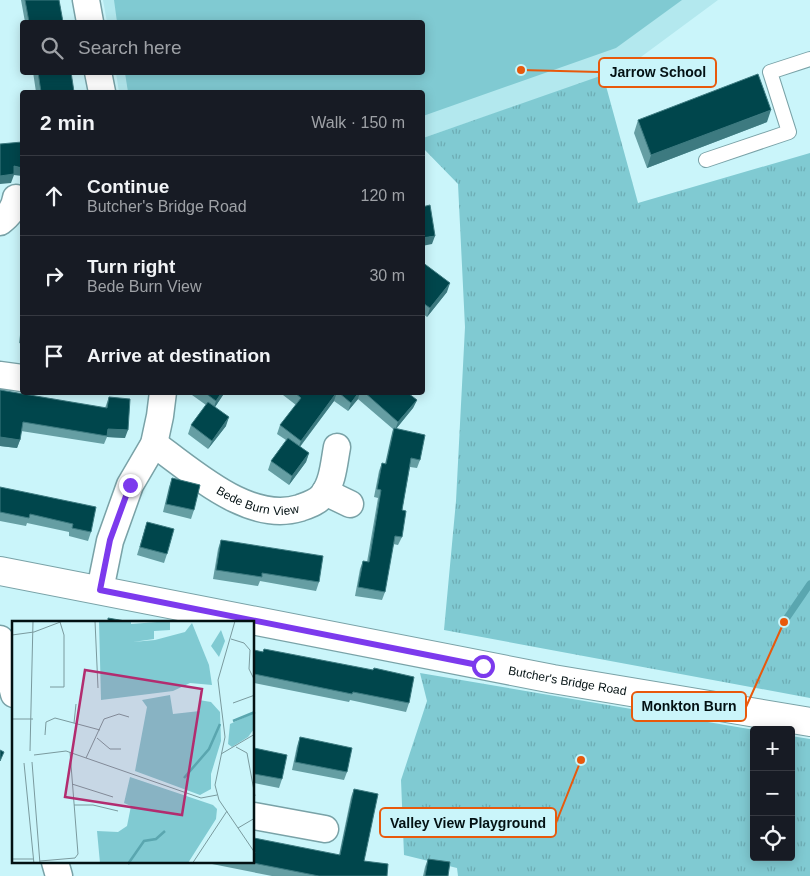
<!DOCTYPE html>
<html lang="en">
<head>
<meta charset="utf-8">
<style>
	:root { --surface:#171b24; --page:#242831; --text:#f1f3f6; --muted:#9ea1a6; --line:#363941 }
	body { margin:0; font-family:Helvetica,sans-serif; background:var(--page); color:var(--text) }
	.controls { position:absolute; right:15px; bottom:15px; display:grid; overflow:hidden; border-radius:5px; box-shadow:0 2px 12px #0003 }
	.controls button { width:45px; height:45px; display:grid; place-items:center; padding:0; border:0; border-bottom:1px solid var(--line); background:var(--surface); color:var(--text); font:25px sans-serif }
	.stop { position:absolute; width:15px; height:15px; margin:-11px; border:4px solid #7c3aed; border-radius:50%; background:#fff }
	.stop.end { background:#7c3aed; border-color:#fff; box-shadow:0 1px 5px #0008 }
	.list { margin:0; padding:0; list-style:none }
	h2 { display:flex; justify-content:space-between; align-items:center; height:65px; margin:0; padding:0 20px; font-size:21px }
	h2 small { font-size:16px; font-weight:400; color:var(--muted) }
	.list li { display:grid; grid-template-columns:32px 1fr auto; gap:15px; align-items:center; box-sizing:border-box; height:80px; padding:0 20px; border-top:1px solid var(--line) }
	.list b { display:block; font-size:19px; white-space:nowrap }
	.list p { margin:0; font-size:16px; white-space:nowrap; color:var(--muted) }
	.list em { font-size:16px; font-style:normal; color:var(--muted) }
	.icon { flex:none; width:28px; height:28px; fill:none; stroke:currentColor; stroke-width:2; stroke-linecap:round; stroke-linejoin:round }
	.map { position:relative; flex:none; width:810px; height:876px; overflow:hidden }
	.search { position:absolute; background:var(--surface); box-shadow:0 2px 12px #0003; left:20px; top:20px; width:405px; height:55px; display:flex; align-items:center; gap:12px; box-sizing:border-box; padding:0 18px; border-radius:5px; color:var(--muted); font-size:19px }
	.panel { position:absolute; background:var(--surface); box-shadow:0 2px 12px #0003; left:20px; top:90px; width:405px; height:305px; border-radius:5px }
	.map>svg:first-child { display:block }
	.built { fill:#b3e8ee }
	.green { fill:#80cad2 }
	.park { fill:url(#park-tufts) }
	.lines { fill:none; stroke-linecap:round; stroke-linejoin:round }
	.stream { stroke:#5aa6af; stroke-width:7 }
	.service-casing { stroke:#79a2a7; stroke-width:16 }
	.minor-casing { stroke:#79a2a7; stroke-width:29 }
	.tertiary-casing { stroke:#79a2a7; stroke-width:30 }
	.service { stroke:#fff; stroke-width:14 }
	.minor { stroke:#fff; stroke-width:26 }
	.tertiary { stroke:#fff; stroke-width:28 }
	.wall { fill:#659ea3 }
	.shaded-wall { fill:#3d7a80 }
	.building { fill:#00464c; stroke:#3d7a80 }
	.route { stroke:#7c3aed; stroke-width:6 }
	.labels { text-anchor:middle; stroke-width:5; stroke-linejoin:round; paint-order:stroke }
	.street-label { font-size:12px; fill:#031113; stroke:#caf5fa }
	.inset-river { fill:none; stroke:#5aa6af; stroke-width:2.5 }
	.inset-road { fill:none; stroke:#7a9a9e; stroke-width:1 }
	.view { fill:#b22c6f; fill-opacity:0.15; stroke:#b22c6f; stroke-width:2.5 }
	.inset-edge { fill:none; stroke:#031113; stroke-width:2.5 }
	.leader { fill:none; stroke:#e8590c; stroke-width:2 }
	.callout-dot { fill:#e8590c; stroke:#caf5fa; stroke-width:2 }
	.callout { fill:#caf5fa; stroke:#e8590c; stroke-width:2 }
	.callout-label { font-size:14px; text-anchor:middle; font-weight:bold; fill:#031113 }
</style>
</head>
<body>
<div class="map">
<svg width="810" height="876" viewBox="0 0 810 876">
	<defs>
		<pattern id="park-tufts" width="24" height="20" patternUnits="userSpaceOnUse" patternTransform="scale(1.25)"><rect width="24" height="20" fill="#80cad2"/><path d="M3 7l-1-3M5 7V3M7 7l1-3M15 17l-1-3M17 17v-4M19 17l1-3" fill="none" stroke="#6dacb3"/></pattern>
	</defs>
	<rect width="100%" height="100%" fill="#caf5fa"/>
	<path class="built" d="M103,0H718L626,68L423,138L422,92H119L116,73L422,72V22H107Z"/>
	<path class="green" d="M114,0H682L616,48L423,116L422,92H128L125,73L422,72V22H117Z"/>
	<path class="park" d="M603,75L638,203L810,153V698L444,630L456,501L465,327L458,184L423,148V138Z
		M420,673L755,730H754V857H791V736L810,739V876H458L457,868L404,855L401,780L427,701Z"/>
	<g class="lines">
		<path class="stream" d="M784,622L810,584"/>
		<defs>
			<path id="service" d="M706,160L789,132L770,72L810,59"/>
			<g id="minor">
				<path d="M86,0L90,22"/>
				<path d="M98,72L102,92"/>
				<path d="M0,222C9,215 14,209 16,198"/>
				<path d="M0,375L22,378"/>
				<path id="s1" d="M154,444C193,471 248,524 300,508C308,505 318,502 323,495C333,482 334,463 337,447"/>
				<path d="M325,492L350,504"/>
				<path d="M100,590L110,541L130,485L154,444L160,416L163,392"/>
				<path d="M0,639L14,694"/>
				<path d="M254,816L325,829"/>
				<path d="M55,862L59,876"/>
			</g>
			<g id="tertiary">
				<path id="s2" d="M0,571L553,679L810,722"/>
			</g>
		</defs>
		<use href="#service" class="service-casing"/>
		<use href="#minor" class="minor-casing"/>
		<use href="#tertiary" class="tertiary-casing"/>
		<use href="#service" class="service"/>
		<use href="#minor" class="minor"/>
		<use href="#tertiary" class="tertiary"/>
	</g>
	<path class="wall" d="M21,0H59L63,22H25Z
		M33,72H71L74,92H36Z
		M638,120L767,122L647,168L634,133Z
		M422,262L447,292L427,317L422,313Z
		M22,319V344L19,343Z
		M0,390L105,408L109,397L125,438L107,437L104,444L21,431L20,440L17,448L0,446Z
		M193,392H225L215,407L226,426L208,449L188,434L191,425L206,405L192,395Z
		M284,392H411L410,395L417,400L413,408L396,429L420,460L417,468L410,467L402,510V537L398,545L393,544L385,592L382,600L355,596L360,569L363,561L367,562L378,498L374,497L379,471L382,463L385,464L391,437L393,429L358,399L348,411L334,401L300,447L309,453L306,462L289,485L268,470L271,461L286,440L277,434L280,425L296,405L283,395Z
		M172,478L194,510L191,519L163,512L169,487Z
		M0,487L91,532L88,541L69,536V532L27,523L26,526L0,521Z
		M147,522L167,554L164,563L137,555Z
		M221,540L319,582L316,591L260,581L258,586L213,579L218,549Z
		M264,649L409,703L406,712L350,700L349,702L254,683V650L263,652Z
		M300,737L347,772L344,780L292,770L297,746Z
		M254,748L282,779L279,788L254,783Z
		M354,789L364,861L387,876H272L202,862H254L339,855L351,797Z
		M428,859L448,876H423L425,867Z"/>
	<path class="shaded-wall" d="M771,110L767,122L647,168L651,155Z
		M14,166L22,168V176L14,175L11,183L0,184V176Z
		M435,236L432,244L422,246V238Z
		M450,283L447,292L427,317L430,308Z
		M222,392H225L213,410L216,401Z
		M337,392L334,401L298,449L301,441Z
		M359,392H360L358,399L348,411L351,403Z
		M417,400L413,408L395,430L398,422Z
		M229,417L226,426L208,449L212,441Z
		M108,429L128,430L125,438L107,437Z
		M0,437L20,440L17,448L0,446Z
		M309,453L306,462L289,485L292,476Z"/>
	<path class="building" d="M25,0H59L63,22H29Z
		M38,72H71L74,92H41Z
		M758,74L771,110L651,155L638,120Z
		M22,142V168L14,166V174L0,176V144Z
		M430,205L435,236L422,238V207Z
		M422,262L450,283L430,308L423,303L422,304Z
		M0,390L107,408L109,397L130,399L128,430L108,429L107,436L23,422L20,440L0,437Z
		M204,392H222L216,401Z
		M294,392H337L301,441L280,425L301,398Z
		M338,392H359L351,403Z
		M364,392H409L408,393L417,400L398,422Z
		M208,402L229,417L212,441L191,425Z
		M394,428L425,435L420,460L411,458L402,510L406,511L402,537L395,536L385,592L358,587L363,561L369,562L381,490L377,489L382,463L386,464Z
		M288,438L309,453L292,476L271,461Z
		M172,478L200,485L194,510L166,504Z
		M0,487L96,507L91,532L72,528L73,524L30,514L29,518L0,512Z
		M147,522L174,529L167,554L140,547Z
		M221,540L323,556L319,582L262,573V577L216,570Z
		M108,618L131,622H108Z
		M264,649L373,670L374,668L414,677L409,703L353,692L352,694L254,674V650L263,652Z
		M300,737L352,748L347,772L295,762Z
		M254,748L287,755L282,779L254,774Z
		M0,750L4,752L0,761Z
		M354,789L378,794L364,861L388,864L387,876H319L248,862H254V838L340,855Z
		M428,859L450,862L448,876H425Z"/>
	<g class="lines">
		<path class="route" d="M130,485L110,540L100,590L483,666"/>
	</g>
	<g class="labels">
		<g class="street-label">
			<text dy="4" stroke="none"><textPath href="#s1" startOffset="121">Bede Burn View</textPath></text>
			<text dy="4" stroke="none"><textPath href="#s2" startOffset="578">Butcher's Bridge Road</textPath></text>
		</g>
	</g>
	<g transform="translate(12 621)">
		<rect width="242" height="242" fill="#caf5fa"/>
		<path d="M87,0H120H119V3L158,0V9L142,10V18L121,21L143,19L173,11L180,2L197,44L200,64L178,62L161,70L89,79ZM209,9L213,20L207,36L199,25Z" fill="#80cad2"/>
		<path d="M242,92V108L236,116L220,126L216,123L218,103Z" fill="#80cad2"/>
		<path d="M158,74L161,93L188,90L187,79L199,81L208,91L209,120L199,153V168L188,174L123,150L135,86L130,79ZM118,156L201,184L205,188L204,198L176,242H88L85,210L106,211L115,205L119,185L112,182Z" fill="#80cad2"/>
		<path class="inset-river" d="M221,100L243,91M172,157L197,128L208,103M116,243L132,220L144,218L153,210"/>
		<path class="inset-road" d="M83,0L86,67M223,0L206,59L213,116L203,164L207,179L243,232M0,14L22,11L51,0M219,18L232,22L238,29L237,48L243,60M38,66H52V14L48,1M221,82L243,74M0,98H21M62,102L64,83M33,114L34,101L43,97L88,109M85,117L98,128H109M224,126L235,132L243,175M18,130L21,0M209,133L243,113M22,134L54,130L189,177L205,174M74,137L92,98L107,93L117,96M20,141L28,243M12,142L22,243M60,163L101,176M62,184H81L106,190M226,207L243,197M0,238H21M28,240L63,237L66,233L58,131M180,243L215,190"/>
		<path class="view" d="M73,49L190,68L170,194L53,176Z"/>
		<rect width="242" height="242" class="inset-edge"/>
	</g>
	<path class="leader" d="M521 70L599 72M784 622L746 707M581 760L556 823"/>
	<g class="callout-dot">
		<circle cx="521" cy="70" r="5"/>
		<circle cx="784" cy="622" r="5"/>
		<circle cx="581" cy="760" r="5"/>
	</g>
	<g class="callout">
		<rect x="599" y="58" width="117" height="29" rx="5"/>
		<rect x="632" y="692" width="114" height="29" rx="5"/>
		<rect x="380" y="808" width="176" height="29" rx="5"/>
	</g>
	<g class="callout-label">
		<text x="658" y="77">Jarrow School</text>
		<text x="689" y="711">Monkton Burn</text>
		<text x="468" y="828">Valley View Playground</text>
	</g>
</svg>
<div class="controls">
<button>+</button>
<button>−</button>
<button><svg class="icon" aria-label="locate" viewBox="0 0 24 24"><circle cx="12" cy="12" r="6"/><path d="M12 2v4M12 18v4M2 12h4M18 12h4"/></svg></button>
</div>
<div class="stop" style="left:483px;top:666px"></div>
<div class="stop end" style="left:130px;top:485px"></div>
<div class="search"><svg class="icon" aria-label="search" viewBox="0 0 24 24"><circle cx="10" cy="10" r="6"/><path d="M15 15l6 6"/></svg>Search here</div>
<section class="panel">
<h2>2 min<small>Walk · 150 m</small></h2>
<ul class="list">
<li><svg class="icon" aria-label="ahead" viewBox="0 0 24 24"><path d="M12 20V5M6 11l6-6 6 6"/></svg><div><b>Continue</b><p>Butcher's Bridge Road</p></div><em>120 m</em></li>
<li><svg class="icon" aria-label="right" viewBox="0 0 24 24"><path d="M7 20v-9h11M14 6l5 5-5 5"/></svg><div><b>Turn right</b><p>Bede Burn View</p></div><em>30 m</em></li>
<li><svg class="icon" aria-label="arrive" viewBox="0 0 24 24"><path d="M6 21V4h12l-3 4 3 4H6"/></svg><div><b>Arrive at destination</b></div></li>
</ul>
</section>
</div>
</body>
</html>
